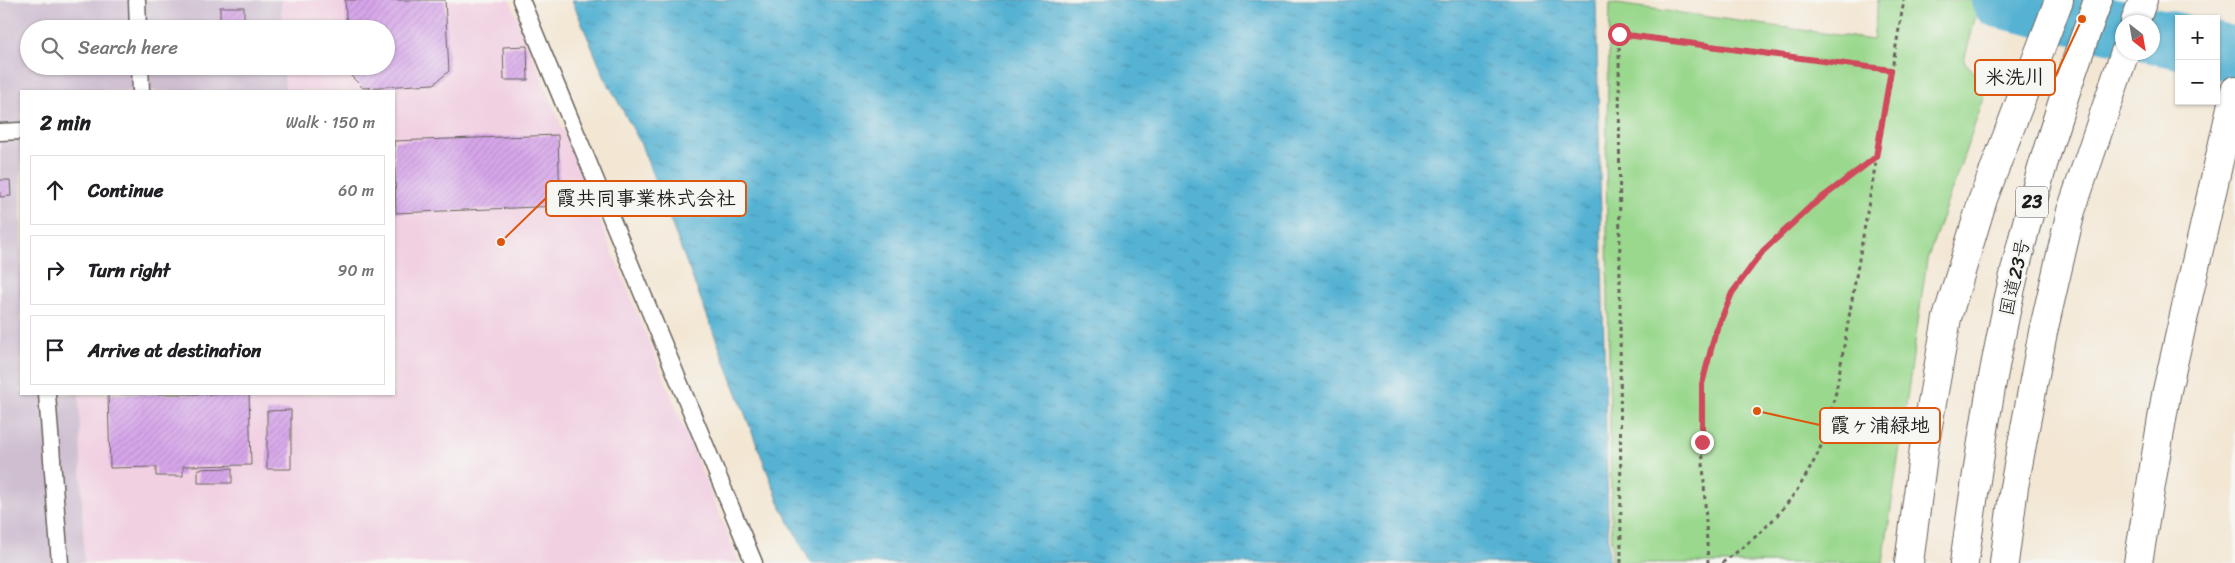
<!DOCTYPE html>
<html lang="en">
<head>
<meta charset="utf-8">
<style>
	:root { --surface:#fff; --page:#f2f2f2; --text:#202124; --muted:#757577; --line:#e0e0e0 }
	body { margin:0; font-family:Sriracha,"Klee One",sans-serif; background:var(--page); color:var(--text) }
	.controls { position:absolute; right:15px; top:15px; display:grid; overflow:hidden; border-radius:0px; box-shadow:0 1px 4px #0004 }
	.controls button { width:45px; height:45px; display:grid; place-items:center; padding:0; border:0; border-bottom:1px solid var(--line); background:var(--surface); color:var(--text); font:25px sans-serif }
	.compass { position:absolute; left:2115px; top:15px; width:45px; height:45px; border-radius:50%; background:var(--surface); box-shadow:0 1px 4px #0004; rotate:149deg }
	.stop { position:absolute; width:15px; height:15px; margin:-11px; border:4px solid #d1495b; border-radius:50%; background:#fff }
	.stop.end { background:#d1495b; border-color:#fff; box-shadow:0 1px 5px #0008 }
	.list { margin:0; padding:0; list-style:none }
	h2 { display:flex; justify-content:space-between; align-items:center; height:65px; margin:0; padding:0 20px; font-size:21px }
	h2 small { font-size:16px; font-weight:400; color:var(--muted) }
	.list li { display:grid; grid-template-columns:32px 1fr auto; gap:15px; align-items:center; box-sizing:border-box; height:70px; margin:0 10px 10px; padding:0 10px; border:1px solid var(--line); border-radius:0px }
	.list b { display:block; font-size:19px; white-space:nowrap }
	.list em { font-size:16px; font-style:normal; color:var(--muted) }
	.icon { flex:none; width:28px; height:28px; fill:none; stroke:currentColor; stroke-width:2; stroke-linecap:round; stroke-linejoin:round }
	.map { position:relative; flex:none; width:2235px; height:563px; overflow:hidden }
	.search { position:absolute; background:var(--surface); box-shadow:0 1px 4px #0004; left:20px; top:20px; width:375px; height:55px; display:flex; align-items:center; gap:12px; box-sizing:border-box; padding:0 18px; border-radius:28px; color:var(--muted); font-size:19px }
	.panel { position:absolute; background:var(--surface); box-shadow:0 1px 4px #0004; left:20px; top:90px; width:375px; height:305px; border-radius:0px }
	.map>svg:first-child { display:block }
	.built { fill:#f1d0e2 }
	.industrial { fill:#cebed0 }
	.green { fill:#9ad88d; stroke:#5b7a54 }
	.water { fill:url(#water-ripples); stroke:#386778 }
	.lines { fill:none; stroke-linecap:round; stroke-linejoin:round }
	.river { stroke:#55b2d3; stroke-width:56 }
	.building { fill:url(#building-hatch) }
	.service-casing { stroke:#67635c; stroke-width:19 }
	.trunk-casing { stroke:#67635c; stroke-width:30 }
	.path { stroke:#67635c; stroke-width:3; stroke-dasharray:4 4; stroke-linecap:butt }
	.service { stroke:#fff; stroke-width:16 }
	.trunk { stroke:#fff; stroke-width:28 }
	.route { stroke:#d1495b; stroke-width:6 }
	.labels { text-anchor:middle; stroke-width:5; stroke-linejoin:round; paint-order:stroke }
	.shield { fill:#f6f6f2; stroke:#5d5d5c; stroke-width:1 }
	.shield-label { font-size:18px; font-weight:bold; fill:#1c1c1c }
	.street-label { font-size:19px; fill:#1c1c1c; stroke:#f6f6f2 }
	.leader { fill:none; stroke:#de560d; stroke-width:2 }
	.callout-dot { fill:#de560d; stroke:#f6f6f2; stroke-width:2 }
	.callout { fill:#f6f6f2; stroke:#de560d; stroke-width:2 }
	.callout-label { font-size:20px; text-anchor:middle; font-weight:bold; fill:#1c1c1c }
</style>
</head>
<body>
<div class="map">
<svg width="2235" height="563" viewBox="0 0 2235 563">
	<defs>
		<pattern id="water-ripples" width="26" height="14" patternUnits="userSpaceOnUse" patternTransform="scale(1.25)"><rect width="26" height="14" fill="#55b2d3"/><path d="M2 4q2-2 4 0t4 0M15 11q2-2 4 0t4 0" fill="none" stroke="#4690aa"/></pattern>
		<pattern id="building-hatch" width="6" height="6" patternUnits="userSpaceOnUse" patternTransform="scale(1.25)"><rect width="6" height="6" fill="#d7a6ea"/><path d="M-1 1l2-2M0 6l6-6M5 7l2-2" fill="none" stroke="#b88ec8"/></pattern>
	</defs>
	<rect width="100%" height="100%" fill="#f6f6f2"/>
	<filter id="ink" filterUnits="userSpaceOnUse"><feTurbulence type="fractalNoise" baseFrequency=".02" numOctaves="2"/><feDisplacementMap in="SourceGraphic" scale="10" xChannelSelector="R" yChannelSelector="G"/><feConvolveMatrix kernelMatrix="1 2 1 2 8 2 1 2 1" color-interpolation-filters="sRGB"/></filter>
	<filter id="wash" filterUnits="userSpaceOnUse"><feTurbulence type="fractalNoise" baseFrequency=".0096" numOctaves="4" result="noise"/><feDisplacementMap in="SourceGraphic" scale="20" xChannelSelector="R" yChannelSelector="G"/><feGaussianBlur stdDeviation="1.12" result="paint"/><feColorMatrix in="noise" values="0 0 0 0 0 0 0 0 0 0 0 0 0 0 0 0 0 1.4 0 .05"/><feComposite in="paint" operator="in"/></filter>
	<g filter="url(#wash)">
		<rect width="100%" height="100%" fill="#f3e7d4"/>
		<path class="built" d="M281,0H510L739,563H84L79,394H394V91H285L284,66H386V29H282Z"/>
		<path class="industrial" d="M0,0H281L282,29H29V66H284L285,91H21V394H79L84,563H0Z"/>
		<path class="green" d="M1878,0H1980L1964,61L1988,87L1927,260L1883,563H1612L1606,162L1610,3L1873,40Z"/>
		<path class="water" d="M572,0H1596L1609,563H811L781,507L640,142L604,76Z"/>
		<g class="lines">
			<path class="river" d="M1999,0L2122,28
				M2152,35L2179,41
				M2216,50L2235,55"/>
		</g>
		<g id="blocks">
			<path class="building" d="M345,0H445L449,71L434,84L363,88L349,74L348,66H386V29H347Z
				M220,7H244V29H220Z
				M527,46L528,80H504L503,47Z
				M558,135L560,206L396,213L394,141Z
				M0,180H10L11,196L0,197Z
				M108,394H249L251,465L183,466V476H156V467L110,468Z
				M291,410V469H267V411Z
				M232,468V483H198V469Z"/>
		</g>
	</g>
	<g filter="url(#ink)">
		<use href="#blocks" fill-opacity="0" stroke="#67635c" stroke-width="1"/>
		<g class="lines">
			<defs>
				<path id="service" d="M137,0L138,29
					M521,0L754,563
					M140,66L141,91
					M0,132L21,131
					M47,394L60,563"/>
				<path id="trunk" d="M2135,22L2143,0
					M1909,563L1924,448L1947,318L1983,199L2059,0
					M1964,563C1975,486 1986,408 2002,331C2024,218 2058,108 2098,0
					M2004,563L2014,487L2043,332L2071,211L2125,52
					M2138,563L2166,395L2235,90"/>
			</defs>
			<use href="#service" class="service-casing"/>
			<use href="#trunk" class="trunk-casing"/>
			<path class="path" d="M1621,563L1619,33L1891,70
				M1708,563L1702,442V384L1715,335L1732,293L1763,251L1811,206L1875,157
				M1722,563C1766,531 1793,504 1817,455C1826,436 1830,413 1836,392L1904,0"/>
			<use href="#service" class="service"/>
			<use href="#trunk" class="trunk"/>
		</g>
	</g>
	<g class="lines" filter="url(#ink)">
		<path class="route" d="M1619,34L1891,70L1876,157L1811,206L1763,251L1732,293L1715,334L1702,384V442"/>
	</g>
	<g class="labels">
		<rect class="shield" x="2016" y="186.5" width="32" height="31" rx="4"/>
		<g class="shield-label">
			<text x="2032" y="208">23</text>
		</g>
		<g class="street-label">
			<text transform="translate(2014 277) rotate(-77)" y="7">国道23号</text>
		</g>
	</g>
	<path class="leader" d="M2082 19L2055 77M501 242L546 198M1757 411L1820 425"/>
	<g class="callout-dot">
		<circle cx="2082" cy="19" r="5"/>
		<circle cx="501" cy="242" r="5"/>
		<circle cx="1757" cy="411" r="5"/>
	</g>
	<g class="callout">
		<rect x="1975" y="60" width="80" height="35" rx="5"/>
		<rect x="546" y="181" width="200" height="35" rx="5"/>
		<rect x="1820" y="408" width="120" height="35" rx="5"/>
	</g>
	<g class="callout-label">
		<text x="2015" y="84">米洗川</text>
		<text x="646" y="205">霞共同事業株式会社</text>
		<text x="1880" y="432">霞ヶ浦緑地</text>
	</g>
</svg>
<div class="controls">
<button>+</button>
<button>−</button>
</div>
<svg class="compass" viewBox="-18 -18 36 36"><path d="M0-13l5 13h-10z" fill="#e53935"/><path d="M0 13l5-13h-10z" fill="#757577"/></svg>
<div class="stop" style="left:1619px;top:34px"></div>
<div class="stop end" style="left:1702px;top:442px"></div>
<div class="search"><svg class="icon" aria-label="search" viewBox="0 0 24 24"><circle cx="10" cy="10" r="6"/><path d="M15 15l6 6"/></svg>Search here</div>
<section class="panel">
<h2>2 min<small>Walk · 150 m</small></h2>
<ul class="list">
<li><svg class="icon" aria-label="ahead" viewBox="0 0 24 24"><path d="M12 20V5M6 11l6-6 6 6"/></svg><div><b>Continue</b></div><em>60 m</em></li>
<li><svg class="icon" aria-label="right" viewBox="0 0 24 24"><path d="M7 20v-9h11M14 6l5 5-5 5"/></svg><div><b>Turn right</b></div><em>90 m</em></li>
<li><svg class="icon" aria-label="arrive" viewBox="0 0 24 24"><path d="M6 21V4h12l-3 4 3 4H6"/></svg><div><b>Arrive at destination</b></div></li>
</ul>
</section>
</div>
</body>
</html>
